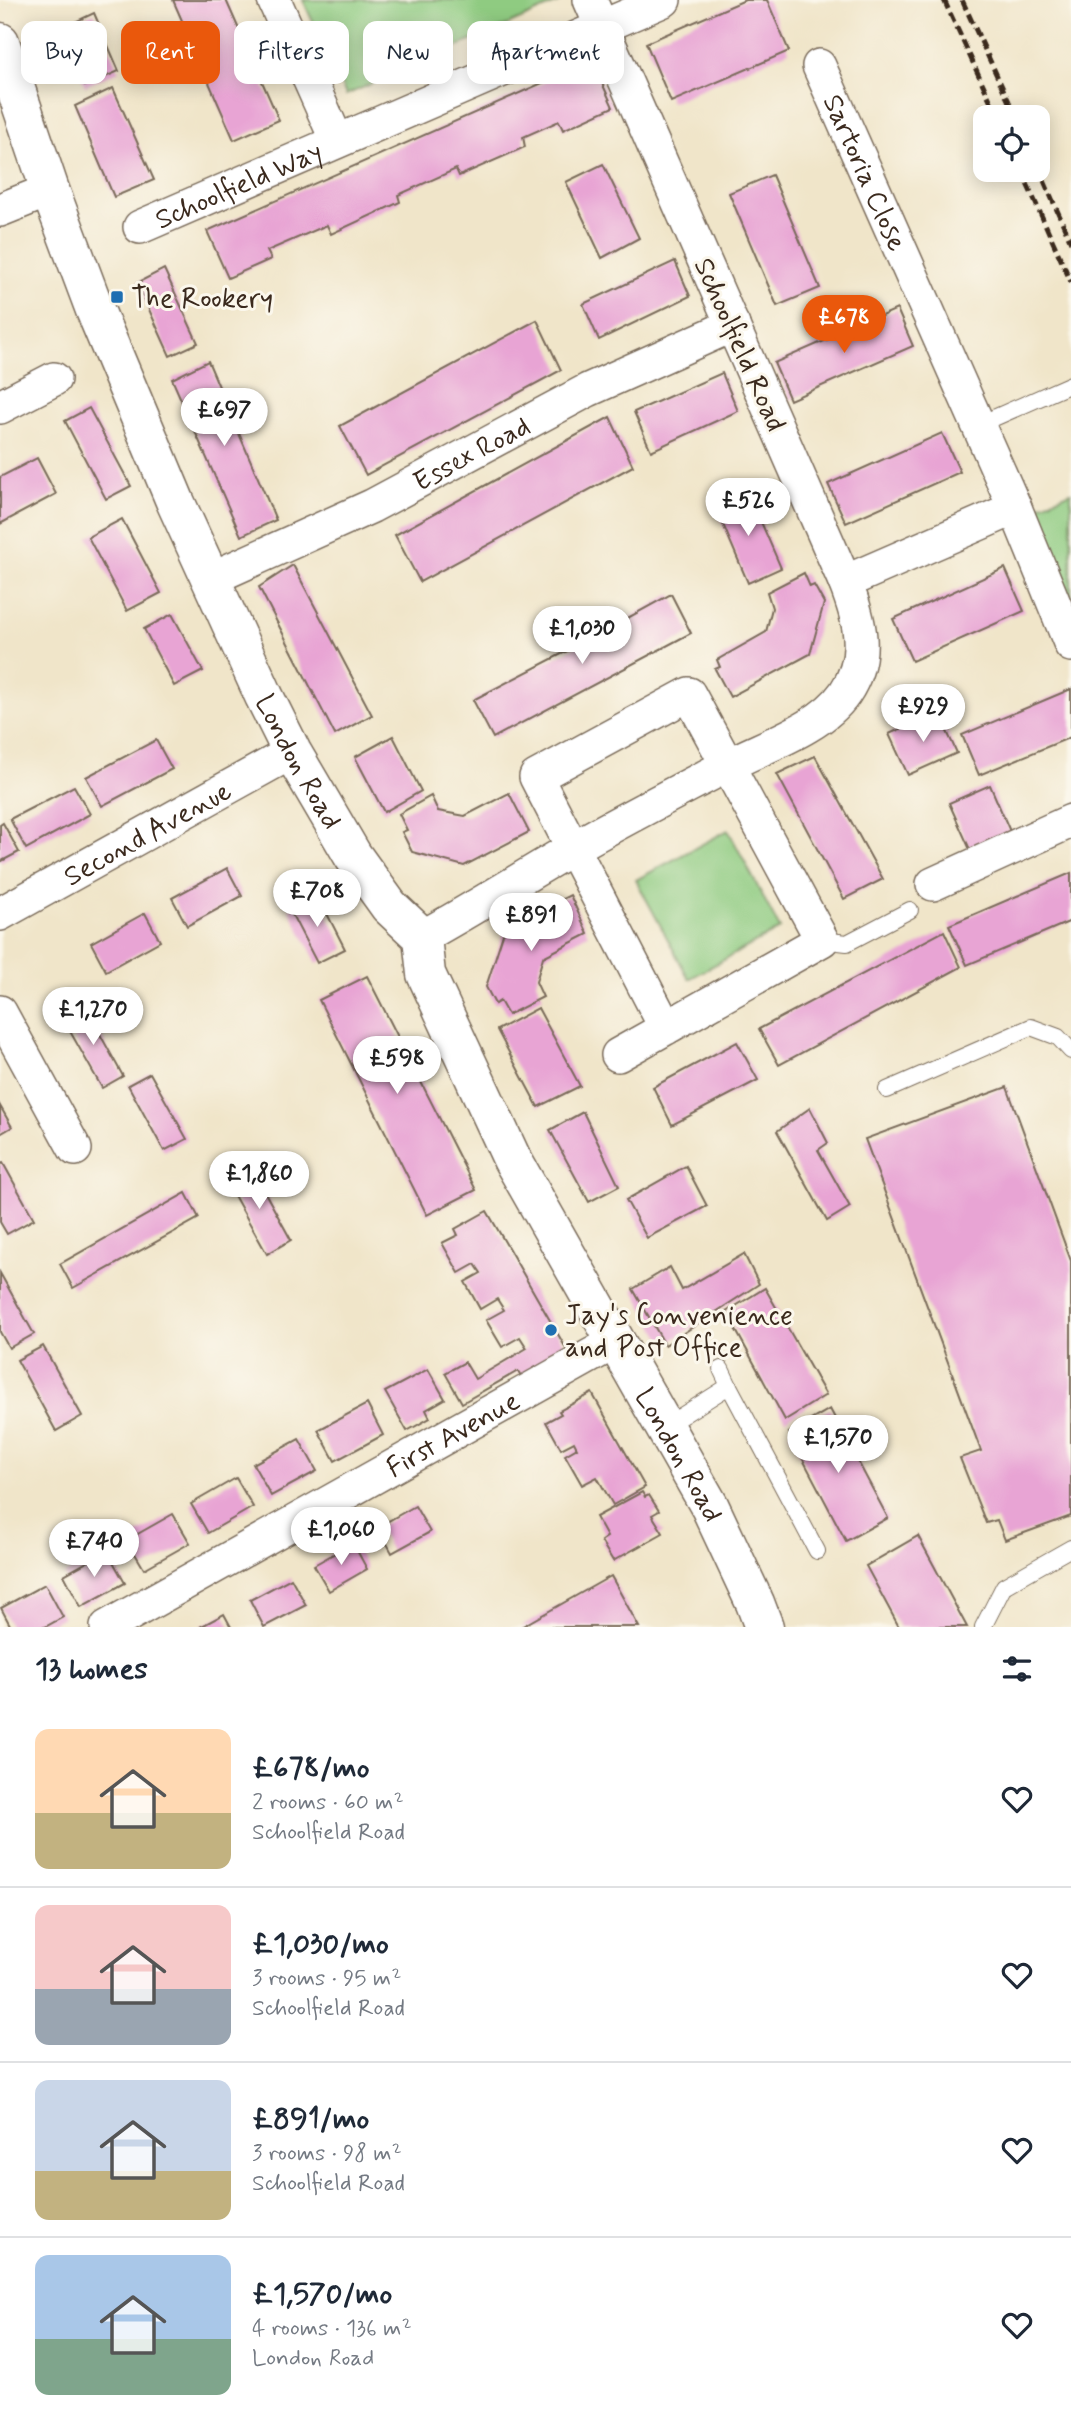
<!DOCTYPE html>
<meta charset="utf-8">
<style>
:root{--surface:#fff;--page:#f2f2f3;--text:#1f2937;--muted:#747a83;--line:#e0e1e3;--accent:#ea580c}
body{margin:0;font-family:Mynerve,sans-serif;background:var(--page);color:var(--text);height:100vh;display:flex;flex-direction:column;font-size:26px;white-space:nowrap}
*{box-sizing:border-box;margin:0}
p{font-size:23px;color:var(--muted)}
.icon{flex:none;width:38px;height:38px;fill:none;stroke:currentColor;stroke-width:2;stroke-linecap:round;stroke-linejoin:round}
.map{position:relative;height:1627px;overflow:hidden}
.side{display:flex;flex-direction:column;background:var(--surface);flex:1}
.side>*{flex:none}
.hud{position:absolute;left:21px;top:21px;width:700px;height:63px;display:flex;gap:14px}
.controls{position:absolute;left:973px;top:105px;display:grid;gap:14px}
.controls a{display:grid;place-items:center;width:77px;height:77px;border-radius:14px;background:var(--surface);box-shadow:0 4px 18px #0003;font-size:35px}
.price{position:absolute;translate:-50% -60px;padding:0 16px;border-radius:24px;background:#fff;color:#222;font-size:23px;line-height:46px;filter:drop-shadow(0 2px 4px #0008)}
.price::after{content:'';position:absolute;left:50%;top:42px;width:21px;height:16px;margin-left:-10px;background:inherit;clip-path:polygon(0 0,100% 0,50% 100%)}
.price.selected{background:var(--accent);color:#fff}
ul{padding:0;list-style:none}
li{display:flex;align-items:center;gap:21px;height:175px;padding:0 35px}
li+li{border-top:2px solid var(--line)}
li span{display:grid;place-items:center;flex:none;width:196px;height:140px;border-radius:14px;color:#555}
li>.icon{margin-inline-start:auto}
span .icon{width:84px;height:84px;fill:#fffc;stroke-width:1}
li b{font-size:30px}
h2{display:flex;justify-content:space-between;align-items:center;height:84px;padding:0 35px;font-size:30px}
.tag{padding:0 24px;border-radius:14px;background:var(--surface);box-shadow:0 4px 18px #0003;font-size:24px;line-height:63px}
.tag.selected{background:var(--accent);color:#fff}
.map>svg:first-child{display:block}
.green{fill:#8fcb81;stroke:#657a50;stroke-width:2}
.building{fill:#e8a4d4}
.lines{fill:none;stroke-linecap:round;stroke-linejoin:round}
.service-casing{stroke:#7a6b5a;stroke-width:18}
.minor-casing{stroke:#7a6b5a;stroke-width:36}
.tertiary-casing{stroke:#7a6b5a;stroke-width:41}
.service{stroke:#fff;stroke-width:16}
.minor{stroke:#fff;stroke-width:33}
.tertiary{stroke:#fff;stroke-width:38}
.rail{stroke:#3b2a1e;stroke-width:5;stroke-dasharray:10 5;stroke-linecap:butt}
.poi-dot{fill:#1f6fb2;stroke:#fbf7ec;stroke-width:2.5}
.labels{text-anchor:middle;stroke-width:6;stroke-linejoin:round;paint-order:stroke}
.street-label{font-size:28px;fill:#3b2a1e;stroke:#fbf7ec}
.poi-label{font-size:28px;fill:#3b2a1e;stroke:#fbf7ec;text-anchor:start}
</style>
<div class="map">
<svg width="1071" height="1627" viewBox="0 0 1071 1627">
<rect width="100%" height="100%" fill="#fbf7ec"/>
<filter id="ink" filterUnits="userSpaceOnUse"><feTurbulence type="fractalNoise" baseFrequency=".0143" numOctaves="2"/><feDisplacementMap in="SourceGraphic" scale="14" xChannelSelector="R" yChannelSelector="G"/><feConvolveMatrix kernelMatrix="1 2 1 2 8 2 1 2 1" color-interpolation-filters="sRGB"/></filter>
<filter id="wash" filterUnits="userSpaceOnUse"><feTurbulence type="fractalNoise" baseFrequency=".00686" numOctaves="4" result="noise"/><feDisplacementMap in="SourceGraphic" scale="28" xChannelSelector="R" yChannelSelector="G"/><feGaussianBlur stdDeviation="1.57" result="paint"/><feColorMatrix in="noise" values="0 0 0 0 0 0 0 0 0 0 0 0 0 0 0 0 0 1.4 0 .05"/><feComposite in="paint" operator="in"/></filter>
<g filter="url(#wash)">
<rect width="100%" height="100%" fill="#f0e5c9"/>
<g class="green">
<path d="M303,0h256l1,2 -214,93z"/>
<path d="M1071,492v108l-21,-29 -17,-49 7,-17z"/>
<path d="M728,830l52,99 -91,50 -53,-99z"/>
</g>
<g id="blocks">
<g class="building">
<path d="M173,0h53l53,120 -45,20z"/>
<path d="M745,0h22l22,51 -118,51 -25,-59z"/>
<path d="M94,13l25,58 -34,15 -25,-57z"/>
<path d="M592,61l21,46 -50,23 -4,-9 -36,16 2,10 -66,29 -3,-7 -58,26 2,7 -69,32 -4,-9 -60,26 4,8 -43,19 -21,-47z"/>
<path d="M113,88l41,92 -40,17 -39,-91z"/>
<path d="M603,164l36,74 -37,20 -36,-76z"/>
<path d="M772,175l48,113 -43,18 -48,-113z"/>
<path d="M675,261l15,35 -91,44 -16,-36z"/>
<path d="M164,269l34,74 -28,13 -33,-73z"/>
<path d="M897,309l16,37 -123,54 -16,-37z"/>
<path d="M537,320l24,50 -195,105 -26,-49z"/>
<path d="M208,361l68,159 -35,16 -69,-157z"/>
<path d="M722,373l16,38 -87,40 -17,-39z"/>
<path d="M89,408l42,78 -25,13 -41,-78z"/>
<path d="M610,417l23,49 -213,116 -25,-47z"/>
<path d="M942,433l18,39 -114,51 -18,-39z"/>
<path d="M37,458l19,36 -56,30v-47z"/>
<path d="M748,492l33,76 -33,15 -32,-75z"/>
<path d="M122,519l39,74 -34,18 -39,-74z"/>
<path d="M293,565l79,150 -37,20 -76,-148z"/>
<path d="M1005,568l19,43 -112,50 -19,-42z"/>
<path d="M804,573l6,14 4,-2 10,18 -14,51 -80,43 -15,-28 5,-2 -3,-7 49,-28 6,-24 -5,-16z"/>
<path d="M671,594l20,39 -198,105 -20,-38 102,-53z"/>
<path d="M172,614l31,57 -29,15 -30,-57z"/>
<path d="M1071,689v48l-92,38 -17,-40z"/>
<path d="M938,712l19,41 -49,22 -19,-41z"/>
<path d="M393,736l28,55 -37,21 -29,-55z"/>
<path d="M156,740l16,29 -70,37 -16,-29z"/>
<path d="M815,756l68,123 -39,20 -67,-125z"/>
<path d="M990,785l22,51 -40,18 -23,-51z"/>
<path d="M74,786l16,28 -64,35 -16,-30z"/>
<path d="M509,793l20,39 -65,34 -52,-14 -10,-20 5,-2 -8,-16 32,-18 7,15 27,5z"/>
<path d="M3,823l16,29 -19,10v-37z"/>
<path d="M227,868l15,28 -55,30 -15,-28z"/>
<path d="M1071,873v48l-104,44 -18,-40z"/>
<path d="M317,894l28,55 -28,14 -28,-54z"/>
<path d="M570,895l18,39 -45,23 -7,25 7,15 -35,18 -8,-14 -5,3 -9,-17 19,-59z"/>
<path d="M145,913l15,28 -54,30 -15,-28z"/>
<path d="M944,931l17,36 -182,98 -20,-36z"/>
<path d="M367,976l109,214 -49,25 -108,-215z"/>
<path d="M85,1007l38,69 -21,12 -39,-69z"/>
<path d="M538,1008l42,78 -42,21 -41,-77z"/>
<path d="M737,1042l21,38 -86,45 -19,-38z"/>
<path d="M150,1073l37,66 -23,12 -36,-66z"/>
<path d="M1007,1087l64,174v255l-66,24 -8,-20 -11,3 -26,-65 21,-7 -116,-312z"/>
<path d="M0,1106l12,21 -12,7z"/>
<path d="M810,1108l18,35 -10,7 32,57 -23,14 -50,-90z"/>
<path d="M583,1112l36,74 -30,16 -39,-72z"/>
<path d="M3,1163l31,56 -27,15 -7,-12v-57z"/>
<path d="M686,1166l21,40 -60,32 -21,-38z"/>
<path d="M252,1169l39,71 -24,14 -40,-71z"/>
<path d="M186,1193l13,25 -126,70 -13,-24z"/>
<path d="M487,1211l80,139 -46,26 -3,-5 -56,32 -17,-30 20,-11 10,17 52,-31 -7,-11 -18,10 -16,-27 18,-10 -7,-11 -17,10 -15,-27 16,-9 -6,-9 -16,9 -17,-30 16,-8 -3,-6z"/>
<path d="M744,1254l15,30 -94,61 -32,-56 37,-22 12,23z"/>
<path d="M0,1273l34,61 -25,14 -9,-16z"/>
<path d="M765,1288l61,107 -41,25 -59,-108z"/>
<path d="M43,1346l39,70 -26,15 -39,-71z"/>
<path d="M428,1369l17,30 -19,11 4,8 -23,13 -22,-39z"/>
<path d="M592,1393l53,94 -32,18 -16,-28 -15,8 -17,-30 12,-7 -3,-6 -13,7 -15,-27 15,-8 -2,-3z"/>
<path d="M367,1404l16,31 -48,26 -17,-31z"/>
<path d="M830,1409l58,109 -42,23 -57,-108z"/>
<path d="M299,1439l18,32 -46,25 -18,-32z"/>
<path d="M236,1478l17,29 -45,26 -17,-29z"/>
<path d="M642,1492l3,5 4,-2 10,16 -7,4 11,18 -50,28 -12,-20 6,-4 -11,-20z"/>
<path d="M415,1506l15,26 -38,21 -14,-26z"/>
<path d="M173,1514l17,29 -46,26 -17,-29z"/>
<path d="M918,1536l49,91h-68l-33,-61z"/>
<path d="M353,1543l14,26 -38,22 -15,-26z"/>
<path d="M107,1551l18,32 -44,24 -17,-32z"/>
<path d="M611,1576l28,51h-118z"/>
<path d="M291,1578l15,27 -42,22 -14,-27z"/>
<path d="M45,1584l18,33 -18,10h-34l-10,-19z"/>
<path d="M224,1614l7,13h-31z"/>
</g>
</g>
</g>
<g filter="url(#ink)">
<use href="#blocks" fill-opacity="0" stroke="#7a6b5a" stroke-width="2"/>
<g class="lines">
<defs>
<g id="service">
<path d="M978,425l93,-41"/>
<path d="M822,940l25,3 63,-33"/>
<path d="M887,1090l144,-63 27,10 13,14"/>
<path d="M721,1369l8,17"/>
<path d="M664,1427l65,-41 88,165"/>
<path d="M983,1627l21,-41 67,-38"/>
</g>
<g id="minor">
<path d="M274,0l63,141"/>
<path id="s1" d="M819,66l196,442 56,137"/>
<path d="M0,210l50,-20"/>
<path id="s2" d="M140,227l524,-227"/>
<path d="M0,407l54,-28"/>
<path id="s3" d="M210,579l162,-73 216,-116 145,-65"/>
<path d="M845,582l170,-74"/>
<path d="M933,884l138,-63"/>
<path id="s4" d="M0,914l292,-162"/>
<path d="M422,937c51,-28 101,-60 151,-89 51,-29 103,-56 155,-83 38,-20 92,-36 117,-72 25,-37 15,-73 0,-111l-255,-582"/>
<path d="M0,1012l75,137"/>
<path d="M618,1055l204,-115 -133,-246 -153,83 130,251"/>
<path id="s5" d="M107,1627l508,-285"/>
</g>
<g id="tertiary">
<path id="s6" d="M0,42l50,148 45,120 80,191 89,195 28,56 61,104 36,50 33,31 4,37 86,185 198,348 45,96 9,24"/>
</g>
</defs>
<use href="#service" class="service-casing"/>
<use href="#minor" class="minor-casing"/>
<use href="#tertiary" class="tertiary-casing"/>
<use href="#service" class="service"/>
<use href="#minor" class="minor"/>
<use href="#tertiary" class="tertiary"/>
<g class="rail">
<path d="M944,0l54,117"/>
<path d="M962,0l54,117"/>
<path d="M1038,167l33,75"/>
<path d="M1021,170l50,112"/>
</g>
</g>
</g>
<g class="poi-dot">
<rect x="110" y="290" width="14" height="14" rx="3.5"/>
<circle cx="551" cy="1330" r="7"/>
</g>
<g class="labels">
<g class="street-label">
<text dy="10" stroke="none"><textPath href="#s1" startOffset="116">Sartoria Close</textPath></text>
<text dy="10" stroke="none"><textPath href="#s2" startOffset="107">Schoolfield Way</textPath></text>
<text transform="translate(741 344) rotate(66)" y="10">Schoolfield Road</text>
<text dy="10" stroke="none"><textPath href="#s3" startOffset="290">Essex Road</textPath></text>
<text dy="10" stroke="none"><textPath href="#s6" startOffset="780">London Road</textPath></text>
<text dy="10" stroke="none"><textPath href="#s4" startOffset="168">Second Avenue</textPath></text>
<text dy="10" stroke="none"><textPath href="#s5" startOffset="396">First Avenue</textPath></text>
<text dy="10" stroke="none"><textPath href="#s6" startOffset="1577">London Road</textPath></text>
</g>
<g class="poi-label">
<text x="131" y="307">The Rookery</text>
<text x="565" y="1324">Jay's Convenience<tspan x="565" dy="32">and Post Office</tspan></text>
</g>
</g>
</svg>
<div class="controls">
<a><svg class="icon" aria-label="locate" viewBox="0 0 24 24"><circle cx="12" cy="12" r="6"/><path d="M12 2v4M12 18v4M2 12h4M18 12h4"/></svg></a>
</div>
<b class="price selected" style="left:844px;top:355px">£678</b>
<b class="price" style="left:224px;top:448px">£697</b>
<b class="price" style="left:748px;top:538px">£526</b>
<b class="price" style="left:582px;top:666px">£1,030</b>
<b class="price" style="left:923px;top:744px">£929</b>
<b class="price" style="left:317px;top:929px">£708</b>
<b class="price" style="left:531px;top:953px">£891</b>
<b class="price" style="left:93px;top:1047px">£1,270</b>
<b class="price" style="left:397px;top:1096px">£598</b>
<b class="price" style="left:259px;top:1211px">£1,860</b>
<b class="price" style="left:838px;top:1475px">£1,570</b>
<b class="price" style="left:341px;top:1567px">£1,060</b>
<b class="price" style="left:94px;top:1579px">£740</b>
<div class="hud">
<a class="tag">Buy</a>
<a class="tag selected">Rent</a>
<a class="tag">Filters</a>
<a class="tag">New</a>
<a class="tag">Apartment</a>
</div>
</div>
<section class="side">
<h2>13 homes<svg class="icon" aria-label="filters" viewBox="0 0 24 24"><path d="M4 7h16M4 17h16"/><circle cx="9" cy="7" r="2"/><circle cx="15" cy="17" r="2"/></svg></h2>
<ul>
<li><span style="background:linear-gradient(#ffd9b3 60%,#c2b280 0)"><svg class="icon" aria-label="home" viewBox="0 0 24 24"><path d="M3 11l9-7 9 7M6 9v11h12V9"/></svg></span><div><b>£678/mo</b><p>2 rooms · 60 m²</p><p>Schoolfield Road</p></div><svg class="icon" aria-label="heart" viewBox="0 0 24 24"><path d="M12 20l-8-8c-3-5 5-10 8-4 3-6 11-1 8 4z"/></svg></li>
<li><span style="background:linear-gradient(#f6c9c9 60%,#9aa5b1 0)"><svg class="icon" aria-label="home" viewBox="0 0 24 24"><path d="M3 11l9-7 9 7M6 9v11h12V9"/></svg></span><div><b>£1,030/mo</b><p>3 rooms · 95 m²</p><p>Schoolfield Road</p></div><svg class="icon" aria-label="heart" viewBox="0 0 24 24"><path d="M12 20l-8-8c-3-5 5-10 8-4 3-6 11-1 8 4z"/></svg></li>
<li><span style="background:linear-gradient(#c9d6e8 65%,#c2b280 0)"><svg class="icon" aria-label="home" viewBox="0 0 24 24"><path d="M3 11l9-7 9 7M6 9v11h12V9"/></svg></span><div><b>£891/mo</b><p>3 rooms · 98 m²</p><p>Schoolfield Road</p></div><svg class="icon" aria-label="heart" viewBox="0 0 24 24"><path d="M12 20l-8-8c-3-5 5-10 8-4 3-6 11-1 8 4z"/></svg></li>
<li><span style="background:linear-gradient(#a9c7e8 60%,#7fa58c 0)"><svg class="icon" aria-label="home" viewBox="0 0 24 24"><path d="M3 11l9-7 9 7M6 9v11h12V9"/></svg></span><div><b>£1,570/mo</b><p>4 rooms · 136 m²</p><p>London Road</p></div><svg class="icon" aria-label="heart" viewBox="0 0 24 24"><path d="M12 20l-8-8c-3-5 5-10 8-4 3-6 11-1 8 4z"/></svg></li>
</ul>
</section>
